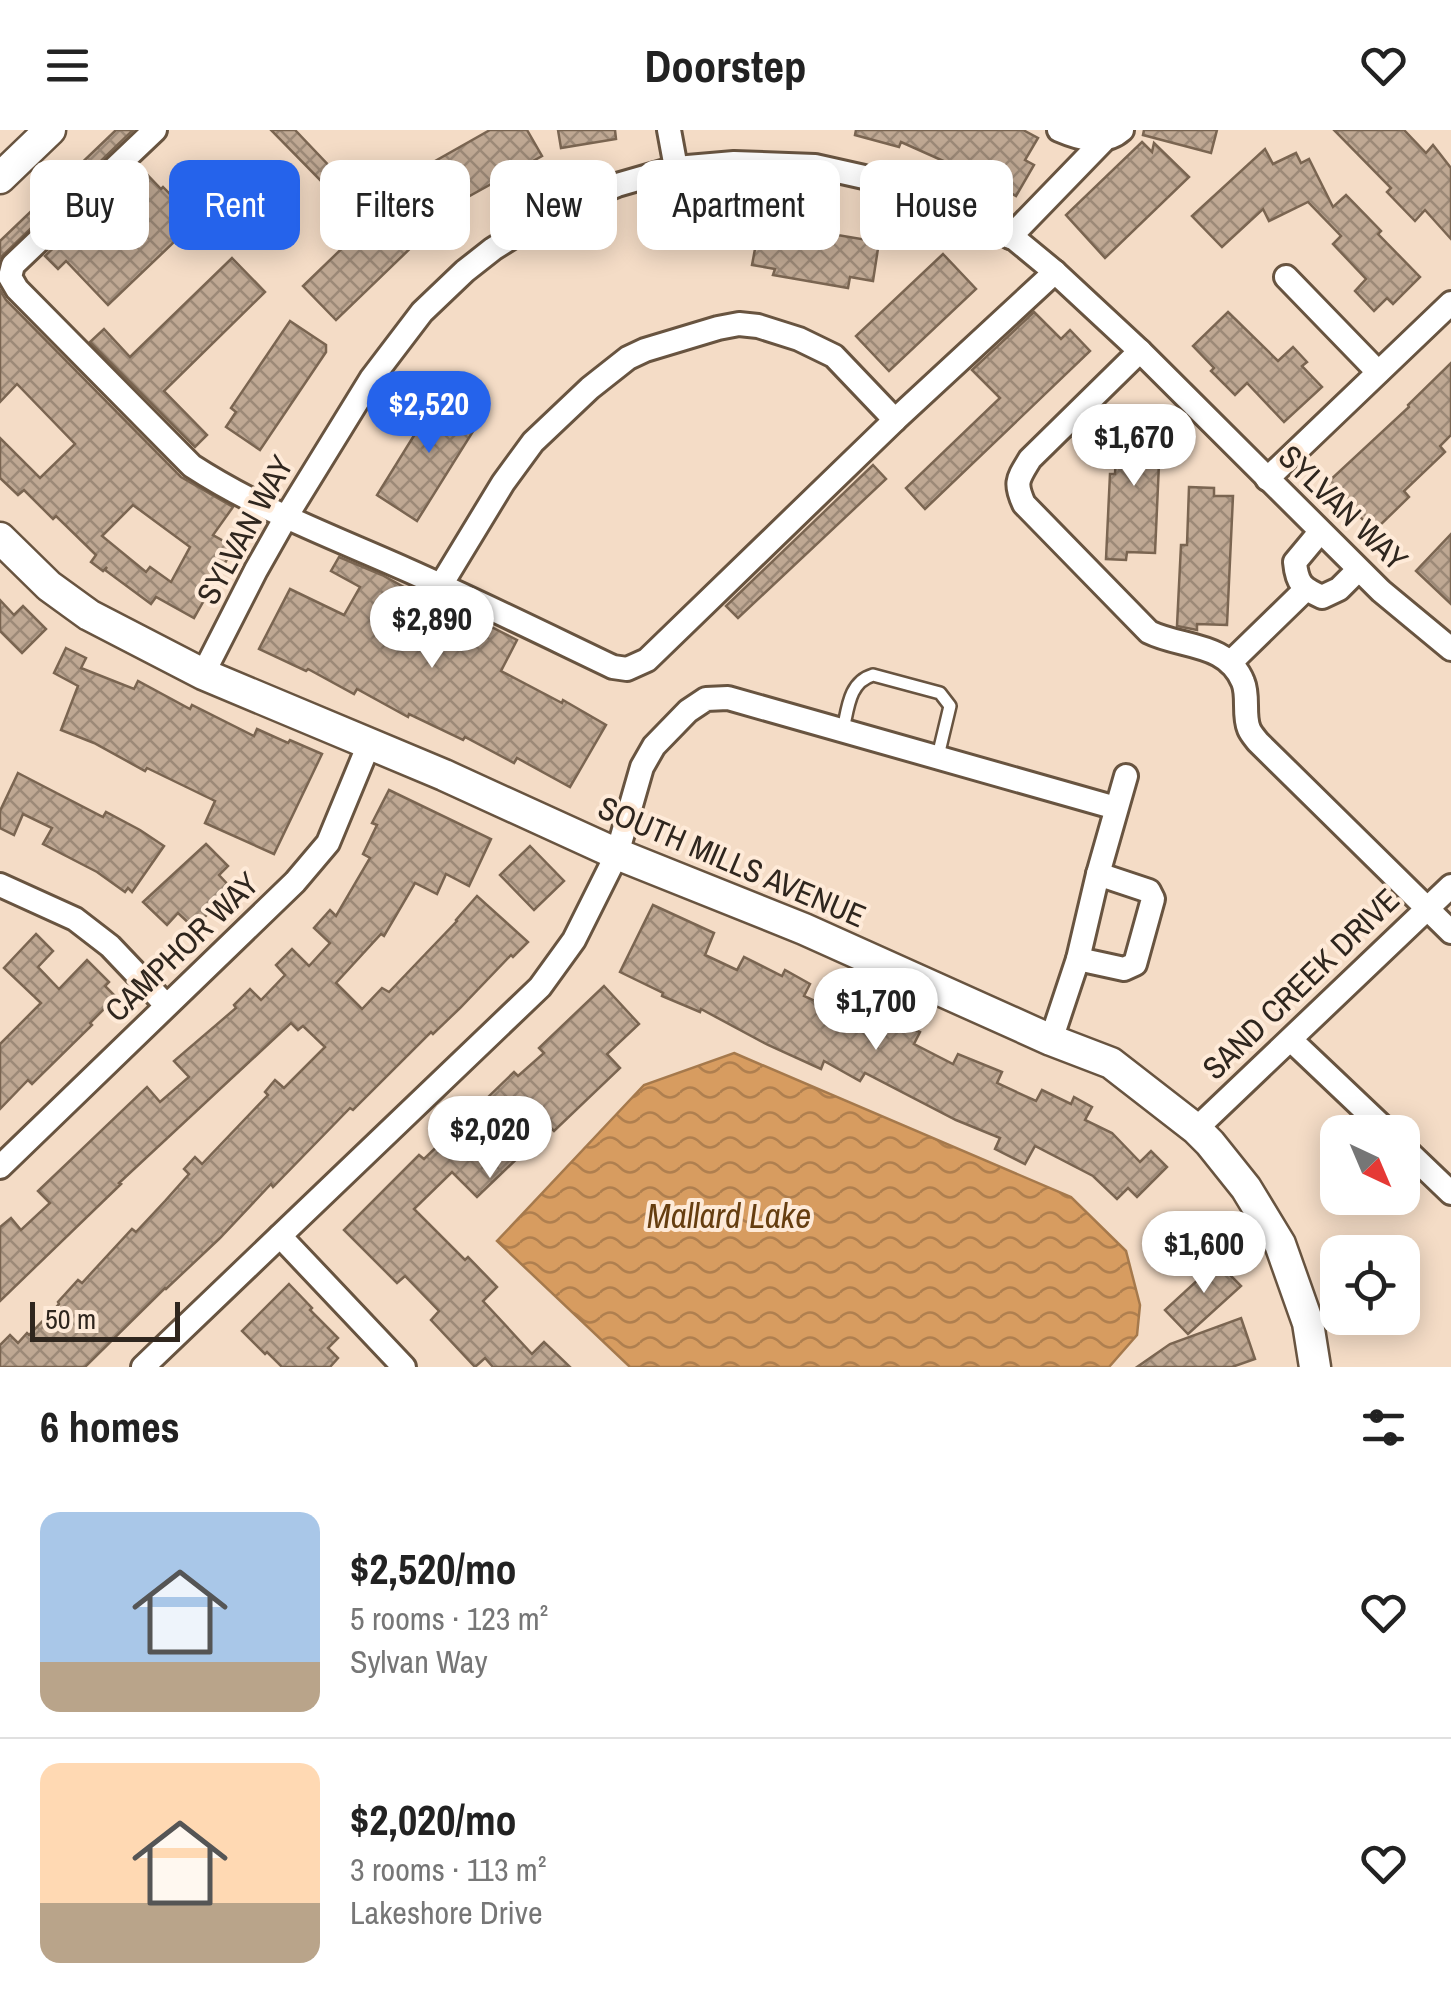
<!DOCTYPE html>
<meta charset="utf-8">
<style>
:root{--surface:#fff;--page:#f2f2f2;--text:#222;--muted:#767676;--line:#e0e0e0;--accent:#2563eb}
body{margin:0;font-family:"Archivo Narrow",sans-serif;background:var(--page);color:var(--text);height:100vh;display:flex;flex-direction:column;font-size:38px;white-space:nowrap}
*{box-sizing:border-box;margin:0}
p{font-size:32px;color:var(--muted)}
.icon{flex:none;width:55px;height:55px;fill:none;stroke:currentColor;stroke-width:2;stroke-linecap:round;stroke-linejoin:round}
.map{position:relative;height:1237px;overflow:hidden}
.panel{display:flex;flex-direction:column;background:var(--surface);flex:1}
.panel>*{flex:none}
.banner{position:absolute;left:30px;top:30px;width:1392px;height:90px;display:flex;gap:20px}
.needle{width:65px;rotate:136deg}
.tools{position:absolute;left:1320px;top:985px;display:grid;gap:20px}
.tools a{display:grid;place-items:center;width:100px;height:100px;border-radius:20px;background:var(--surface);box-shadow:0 5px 25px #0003;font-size:50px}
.scale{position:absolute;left:30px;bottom:25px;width:150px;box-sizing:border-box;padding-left:10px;border:5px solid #2f261e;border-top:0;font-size:28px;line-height:35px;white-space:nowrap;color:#2f261e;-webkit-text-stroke:8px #feead8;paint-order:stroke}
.price{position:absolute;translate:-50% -85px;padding:0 22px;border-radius:35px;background:#fff;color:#222;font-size:32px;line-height:65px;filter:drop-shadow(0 2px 5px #0008)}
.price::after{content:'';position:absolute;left:50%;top:60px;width:30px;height:22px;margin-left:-15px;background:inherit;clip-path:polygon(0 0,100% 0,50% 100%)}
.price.on{background:var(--accent);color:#fff}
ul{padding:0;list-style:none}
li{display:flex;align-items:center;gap:30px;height:250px;padding:0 40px}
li+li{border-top:2px solid var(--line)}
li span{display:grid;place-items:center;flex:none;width:280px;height:200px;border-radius:20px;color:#555}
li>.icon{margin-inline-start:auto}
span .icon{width:120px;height:120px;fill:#fffc;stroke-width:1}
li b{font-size:42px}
h2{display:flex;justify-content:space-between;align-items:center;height:120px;padding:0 40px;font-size:42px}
.chip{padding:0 35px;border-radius:20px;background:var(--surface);box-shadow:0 5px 25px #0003;font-size:35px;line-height:90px}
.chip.on{background:var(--accent);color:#fff}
header{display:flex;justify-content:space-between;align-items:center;height:130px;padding:0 40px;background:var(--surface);font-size:45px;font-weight:800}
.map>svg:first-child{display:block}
.water{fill:url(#water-waves);stroke:#a5794c;stroke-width:2.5}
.building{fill:url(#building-cross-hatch);stroke:#7a6551;stroke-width:2.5;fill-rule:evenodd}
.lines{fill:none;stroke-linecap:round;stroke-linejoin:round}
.lane-casing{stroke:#685440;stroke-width:16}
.street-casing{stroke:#685440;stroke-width:28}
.secondary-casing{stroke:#685440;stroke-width:35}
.lane{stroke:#fff;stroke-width:11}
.street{stroke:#fff;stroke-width:22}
.secondary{stroke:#fff;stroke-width:30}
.labels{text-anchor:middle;stroke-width:8;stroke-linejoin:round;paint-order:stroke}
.street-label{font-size:32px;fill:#2f261e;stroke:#feead8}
.water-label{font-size:35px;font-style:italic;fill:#663e10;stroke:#feead8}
</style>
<header><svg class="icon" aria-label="menu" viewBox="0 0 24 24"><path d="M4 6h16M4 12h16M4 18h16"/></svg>Doorstep<svg class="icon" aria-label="heart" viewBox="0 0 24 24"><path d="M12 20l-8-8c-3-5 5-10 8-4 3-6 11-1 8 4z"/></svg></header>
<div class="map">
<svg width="1451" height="1237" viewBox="0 0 1451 1237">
<defs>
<pattern id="water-waves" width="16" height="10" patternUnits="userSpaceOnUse" patternTransform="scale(2.5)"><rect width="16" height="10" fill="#d79c60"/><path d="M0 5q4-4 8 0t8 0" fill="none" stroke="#af7f4f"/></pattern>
<pattern id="building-cross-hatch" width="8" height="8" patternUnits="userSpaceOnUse" patternTransform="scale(2.5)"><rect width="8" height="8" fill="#bfa893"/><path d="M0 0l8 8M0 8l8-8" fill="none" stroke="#9c8977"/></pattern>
</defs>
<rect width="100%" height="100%" fill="#f4dcc6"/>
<path class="water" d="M734,923l337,144 55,54 14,54 -3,30 -28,32h-479l-133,-126 147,-156z"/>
<g class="building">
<path d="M116,0h17l-133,128v-17z"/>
<path d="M271,0h24l39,41 -12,11z"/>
<path d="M490,0h37l15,26 -105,58 -23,-41z"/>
<path d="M558,0h57l1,9 -55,9z"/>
<path d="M856,0h167l15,8 -13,22 9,5 -18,31 -56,-32 -1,4 -58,-26 -2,5 -44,-12z"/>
<path d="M1144,0h73l-6,23 -68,-18z"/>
<path d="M1334,0h70l22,23 7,-8 18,23v71l-26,-29 -10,11 -28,-29 4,-4z"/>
<path d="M1142,12l10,10 2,-9 35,34 -84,81 -39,-43z"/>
<path d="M1265,19l8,15 23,-11 5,10 8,-4 24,48 13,-12 35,36 -3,3 42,43 -27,27 -6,-6 -13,13 -19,-20 11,-12 -33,-35 8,-8 -33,-34 -39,19 -6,-12 -41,38 -30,-31z"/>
<path d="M139,36l22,23 2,-2 33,34 -88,84 -42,-44 -8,8 -13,-13z"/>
<path d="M388,74l33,34 -85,82 -33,-34z"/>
<path d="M760,92l119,20 -6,39 -23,-4 -2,11 -75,-13 2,-6 -23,-4z"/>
<path d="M943,124l33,35 -87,82 -33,-35z"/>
<path d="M232,128l33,34 -101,99 43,44 -12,12 -105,-105 14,-13 26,28z"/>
<path d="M0,160l6,10 175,177 52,30 -20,28 21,12 -40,71 -38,-21 -5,7 -46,-34 2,-3 -4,4 -12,-9 5,-7 -40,-39 -3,3 -29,-29 -6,5 -18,-17v-40l40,40 35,-34 -58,-60 -17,18zM133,375l57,42 -19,35 -21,-15 -4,5 -44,-36z"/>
<path d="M1034,182l27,27 9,-9 20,21 -165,158 -19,-21 94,-90 -28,-28z"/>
<path d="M1228,182l50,49 15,-14 14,15 -5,4 20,21 -38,35 -37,-39 -12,12 -24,-24 3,-3 -21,-22z"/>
<path d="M290,191l36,24v7l-66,98 -34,-23 10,-15 -5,-4z"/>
<path d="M1451,233v72l-11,11 5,6 -41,39 5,6 -35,34 -47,-48 82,-76 -1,-2z"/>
<path d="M441,262l41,25 -65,104 -40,-26z"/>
<path d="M1118,288l43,1 -6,134 -28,-1 -1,8 -20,-1 4,-85h5z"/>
<path d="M873,335l13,14 -148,139 -12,-12z"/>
<path d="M1189,357l25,1v8h19l-6,129 -30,-1v6l-20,-4 4,-81h6z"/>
<path d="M1451,404v70l-35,-33z"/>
<path d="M339,427l43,18 56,31 2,-5 77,39 -16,31 61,32 1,-3 43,25 -36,62 -53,-29 -3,5 -49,-26 -2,3 -54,-26 -1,3 -51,-28 -3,5 -46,-25 -2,2 -47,-22 31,-60 54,26 16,-28 -29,-16z"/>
<path d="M0,470l14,15 9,-9 23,23 -24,24 -22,-22z"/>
<path d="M66,518l20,10 -5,10 53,21 4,-8 52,28 2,-4 62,31 3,-7 31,14 2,-3 32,14 -48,100 -69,-31 10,-22 -68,-33 -2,3 -51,-28 -33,-13 17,-44 -24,-13z"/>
<path d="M18,643l85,44 3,-5 34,18 24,16 -32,46 -4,-4 -3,4 -28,-20 -54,-28 9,-16 -29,-14 -9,21 -14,-7v-17z"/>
<path d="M389,660l102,49 -22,47 -23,-12 -9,20 -22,-11 -31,53 -3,-2 -45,49 26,26 20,-21 7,4 68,-71 -1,-1 21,-24 51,46 -15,15 -2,-2 -51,53 -27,26 -2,-2 -78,78 -3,-2 -77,79 -2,-3 -51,54 -54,51 -1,-1 -80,79h-85v-22l10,-10 8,8 9,-10 2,2 30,-31 -1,-2 20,-22 4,3 50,-54 4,3 29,-31 24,-27 -5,-5 11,-12 7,7 66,-69 -3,-3 10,-12 9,8 41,-41 -22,-21 -5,4 -7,-7 -172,160 2,1 -121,117v-74l11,-9 10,12 29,-27 -12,-12 109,-104 13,15 29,-25 -15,-16 62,-53 -2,-3 16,-16 11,11 24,-25 -9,-10 16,-16 17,17 21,-23 -16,-15 16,-18 6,6 34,-58 -7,-4 14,-29 -5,-2z"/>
<path d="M206,714l22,22 -9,9 13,14 -38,39 -16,-15 -11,12 -24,-23z"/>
<path d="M530,716l34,35 -30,29 -34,-35z"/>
<path d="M653,775l61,28 -9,22 15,7 17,8 7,-13 38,19 3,-6 25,14 -6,12 65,30 7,-11 24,14 3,-5 17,8 -6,12 39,20 5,-10 44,18 -5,11 39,18 6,-11 29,14 3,-7 18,10 -7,13 27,13 28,29 11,-11 16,16 -30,30 -9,-9 -11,11 -24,-23 -58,-30 -10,18 -30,-15 5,-11 -44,-18 -91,-47 -5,8 -36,-20 -3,8 -53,-24 -67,-36 -1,3 -38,-16 1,-3 -43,-21z"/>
<path d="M36,804l17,17 -15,16 21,22 28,-29 22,22 -4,4 11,11 -26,26 2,2 -60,59 -4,-4 -28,29v-65l41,-41 -37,-35z"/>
<path d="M604,856l35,38 -32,30 13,14 -66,63 -4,-4 -73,70 -25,-25 -38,37 51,51 3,-3 29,30 -14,14 49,53 12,-12 26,25h-77l-8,-9 -10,9 -44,-47 8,-9 -34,-35 -8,7 -53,-53 75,-75 5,4 90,-87 4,4 26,-23 -5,-5z"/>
<path d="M1225,1125l11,12 -7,7 12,12 -53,48 -23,-24z"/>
<path d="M289,1154l23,24 -2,2 28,28 -10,10 10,10 -8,9h-48l-15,-15 -2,2 -23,-23z"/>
<path d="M1241,1188l14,41 -23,8h-95l33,-23z"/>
</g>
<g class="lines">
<defs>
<path id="lane" d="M843,600c5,-22 6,-48 30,-55l67,18 10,13 -12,50"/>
<g id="street">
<path d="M155,0l-142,135 -3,12 7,12 175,177c66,43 141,71 213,103 70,31 139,65 208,98l14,2 20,-9 248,-240 160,-148"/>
<path d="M669,0l7,38"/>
<path d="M1059,0c21,9 45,16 63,0"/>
<path d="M1010,107l93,-96"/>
<path d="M1286,147l92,95"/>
<path d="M1140,221l-110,108c-12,20 -16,23 -6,45l125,128c32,16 78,10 94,50 6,14 0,33 6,47 2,5 6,9 9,13l193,190"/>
<path d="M1267,349l184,-176"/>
<path d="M1320,402l-25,30c2,22 7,26 27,35l17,-8 19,-19"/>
<path d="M441,455l62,-102 30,-41 57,-54 38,-30 17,-8 73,-22 21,-4 19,2 41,13 35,17 61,64"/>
<path d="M1230,533l75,-73"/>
<path d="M203,544l53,-104 30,-53 85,-138 51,-67 43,-41 28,-22 57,-36 67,-28 59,-17 58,-5 81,3 58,13 79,27 63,33 40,33 85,79 241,240 70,58"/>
<path d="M0,755l75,34 35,27 56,59"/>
<path d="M1078,829l46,10 11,-5 18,-65 -4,-8 -51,-17"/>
<path d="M1051,910l27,-81 20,-85 28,-98"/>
<path d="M1291,910l97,92"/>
<path d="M1196,999l255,-243"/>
<path d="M1402,1016l49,47"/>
<path d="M0,1037l295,-285 33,-39 41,-99"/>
<path d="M280,1106l124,131"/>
<path d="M143,1237l397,-380 34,-47 43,-86 25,-87 12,-21 34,-35 18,-12 22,-1 388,110"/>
</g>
<g id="secondary">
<path d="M0,48l50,-48"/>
<path d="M0,408l49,48 40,29 114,59 241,101 173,79 187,75 247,111 60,23 85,66 14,14 36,45 34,56 28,79 7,44"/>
</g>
</defs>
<use href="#lane" class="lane-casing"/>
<use href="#street" class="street-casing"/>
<use href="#secondary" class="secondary-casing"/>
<use href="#lane" class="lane"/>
<use href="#street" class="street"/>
<use href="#secondary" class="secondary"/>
</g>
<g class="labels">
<g class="street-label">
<text transform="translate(1343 378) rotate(44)" y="11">SYLVAN WAY</text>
<text transform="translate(245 400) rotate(-61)" y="11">SYLVAN WAY</text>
<text transform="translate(732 732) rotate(23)" y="11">SOUTH MILLS AVENUE</text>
<text transform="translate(182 817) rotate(-44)" y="11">CAMPHOR WAY</text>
<text transform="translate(1301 854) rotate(-44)" y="11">SAND CREEK DRIVE</text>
</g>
<g class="water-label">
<text x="729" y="1098">Mallard Lake</text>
</g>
</g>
</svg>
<div class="tools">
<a><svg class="needle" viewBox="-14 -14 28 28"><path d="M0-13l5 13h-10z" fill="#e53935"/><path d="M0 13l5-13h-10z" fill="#767676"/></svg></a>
<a><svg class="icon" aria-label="locate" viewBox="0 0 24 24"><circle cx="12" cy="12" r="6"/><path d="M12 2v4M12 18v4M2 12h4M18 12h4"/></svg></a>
</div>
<div class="scale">50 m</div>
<b class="price on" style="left:429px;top:326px">$2,520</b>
<b class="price" style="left:1134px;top:359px">$1,670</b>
<b class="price" style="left:432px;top:541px">$2,890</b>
<b class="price" style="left:876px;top:923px">$1,700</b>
<b class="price" style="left:490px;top:1051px">$2,020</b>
<b class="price" style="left:1204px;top:1166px">$1,600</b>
<div class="banner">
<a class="chip">Buy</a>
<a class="chip on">Rent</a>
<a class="chip">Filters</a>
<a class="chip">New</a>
<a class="chip">Apartment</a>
<a class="chip">House</a>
</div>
</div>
<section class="panel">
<h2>6 homes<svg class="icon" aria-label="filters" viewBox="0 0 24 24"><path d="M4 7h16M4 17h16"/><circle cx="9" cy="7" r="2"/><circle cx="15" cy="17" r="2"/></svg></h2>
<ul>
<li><span style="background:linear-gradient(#a9c7e8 75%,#b9a48a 0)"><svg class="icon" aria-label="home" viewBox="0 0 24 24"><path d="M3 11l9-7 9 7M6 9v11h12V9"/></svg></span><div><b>$2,520/mo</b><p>5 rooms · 123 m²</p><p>Sylvan Way</p></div><svg class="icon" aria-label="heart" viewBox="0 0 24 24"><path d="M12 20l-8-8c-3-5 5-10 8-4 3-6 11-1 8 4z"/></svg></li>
<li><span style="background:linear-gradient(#ffd9b3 70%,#b9a48a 0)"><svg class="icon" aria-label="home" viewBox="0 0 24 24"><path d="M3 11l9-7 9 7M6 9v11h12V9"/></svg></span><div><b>$2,020/mo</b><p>3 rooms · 113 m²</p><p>Lakeshore Drive</p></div><svg class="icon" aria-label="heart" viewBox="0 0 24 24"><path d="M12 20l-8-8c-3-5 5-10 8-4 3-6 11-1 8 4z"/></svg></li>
</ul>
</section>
